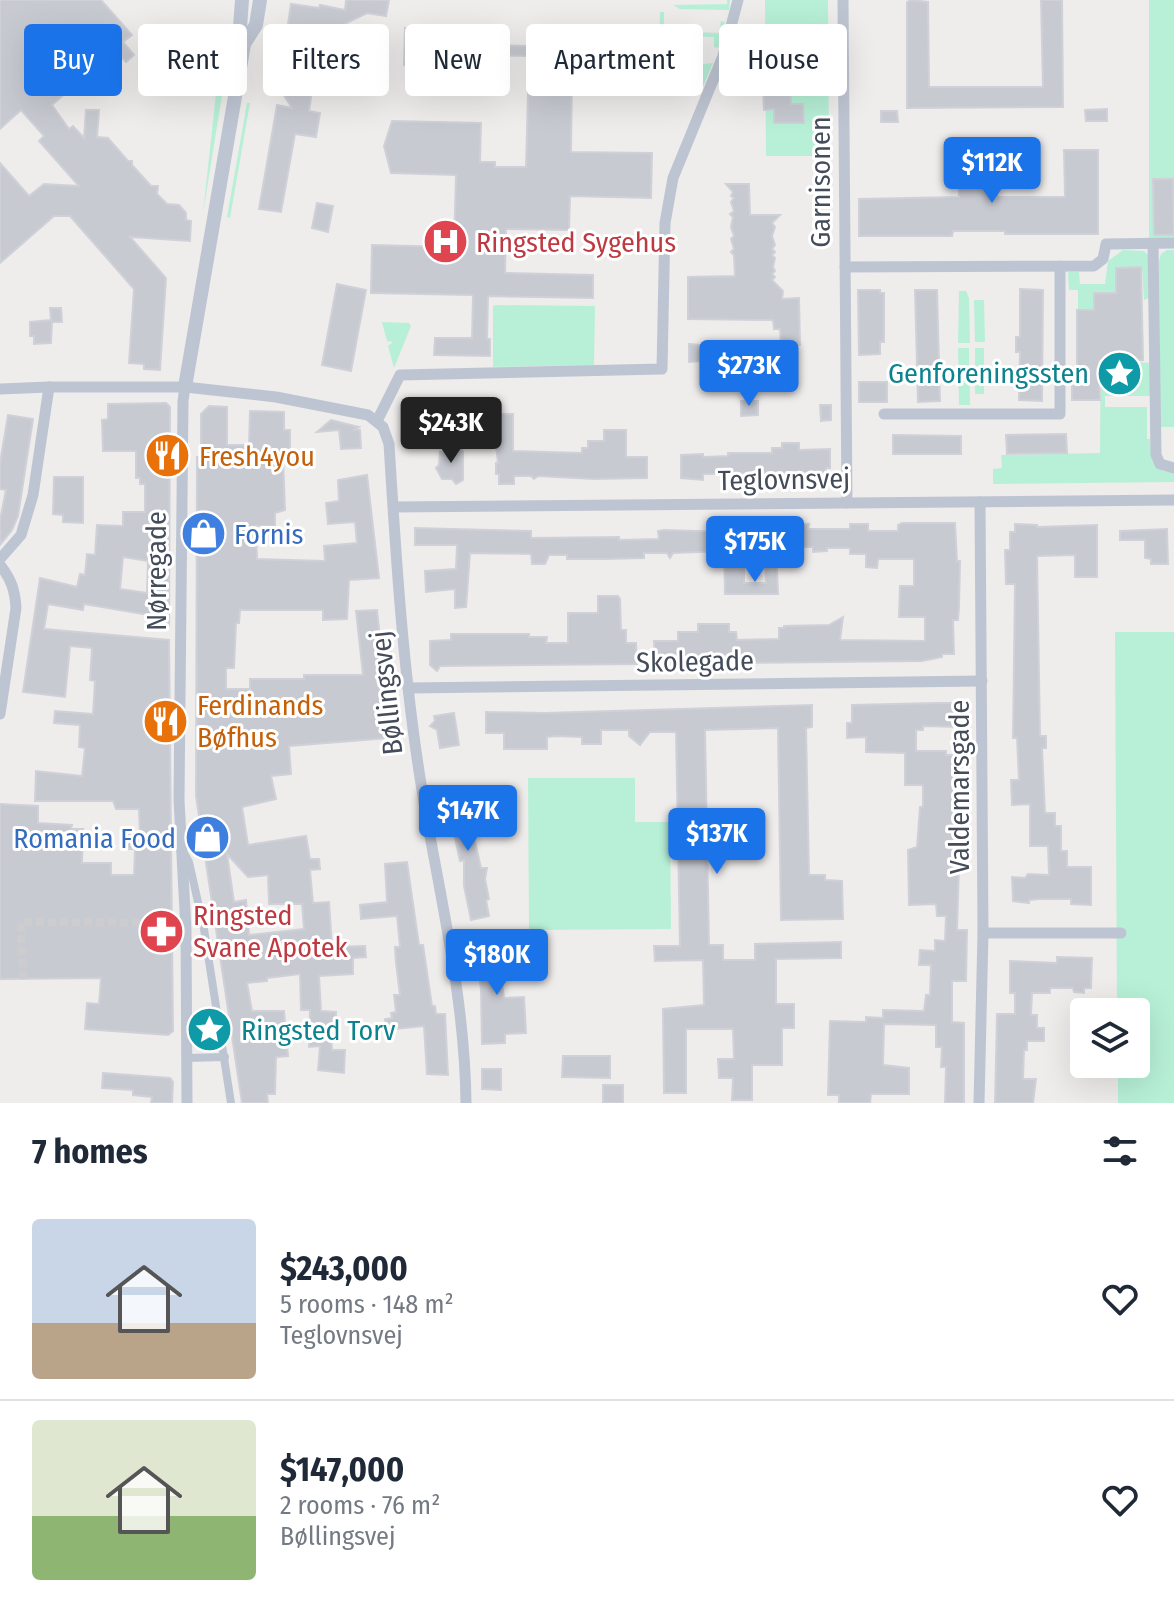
<!DOCTYPE html>
<meta charset="utf-8">
<style>
:root{--surface:#fff;--page:#f2f2f3;--text:#1f2937;--muted:#747a83;--line:#e0e1e3;--accent:#1a73e8}
body{margin:0;font-family:"Fira Sans Condensed",sans-serif;background:var(--page);color:var(--text);height:100vh;display:flex;flex-direction:column;font-size:30px;white-space:nowrap}
*{box-sizing:border-box;margin:0}
p{font-size:26px;color:var(--muted)}
.icon{flex:none;width:44px;height:44px;fill:none;stroke:currentColor;stroke-width:2;stroke-linecap:round;stroke-linejoin:round}
.map{position:relative;height:1103px;overflow:hidden}
.side{display:flex;flex-direction:column;background:var(--surface);flex:1}
.side>*{flex:none}
.guide{position:absolute;left:24px;top:24px;width:1126px;height:72px;display:flex;gap:16px}
.controls{position:absolute;left:1070px;top:998px;display:grid;gap:16px}
.controls a{display:grid;place-items:center;width:80px;height:80px;border-radius:8px;background:var(--surface);box-shadow:0 8px 32px #0002;font-size:40px}
.price{position:absolute;translate:-50% -68px;padding:0 18px;border-radius:8px;background:var(--accent);color:#fff;font-size:26px;line-height:52px;filter:drop-shadow(0 2px 4px #0008)}
.price::after{content:'';position:absolute;left:50%;top:48px;width:24px;height:18px;margin-left:-12px;background:inherit;clip-path:polygon(0 0,100% 0,50% 100%)}
.price.active{background:#222;color:#fff}
ul{padding:0;list-style:none}
li{display:flex;align-items:center;gap:24px;height:200px;padding:0 32px}
li+li{border-top:2px solid var(--line)}
li span{display:grid;place-items:center;flex:none;width:224px;height:160px;border-radius:8px;color:#555}
li>.icon{margin-inline-start:auto}
span .icon{width:96px;height:96px;fill:#fffc;stroke-width:1}
li b{font-size:34px}
h2{display:flex;justify-content:space-between;align-items:center;height:96px;padding:0 32px;font-size:34px}
.chip{padding:0 28px;border-radius:8px;background:var(--surface);box-shadow:0 8px 32px #0002;font-size:28px;line-height:72px}
.chip.active{background:var(--accent);color:#fff}
.map>svg:first-child{display:block}
.green{fill:#b7f0d7}
.building{fill:#c8cad2;stroke:#d0d1d8;stroke-width:2;fill-rule:evenodd}
.lines{fill:none;stroke-linecap:round;stroke-linejoin:round}
.pedestrian-tunnel{stroke:#cdcccf;stroke-width:8;stroke-dasharray:8 4;stroke-linecap:butt}
.pedestrian{stroke:#bec5d2;stroke-width:8}
.minor{stroke:#bec5d2;stroke-width:11}
.tertiary{stroke:#bec5d2;stroke-width:14}
.labels{text-anchor:middle;stroke-width:6;stroke-linejoin:round;paint-order:stroke}
.street-label{font-size:28px;fill:#444c5a;stroke:#fff}
.health-label{font-size:28px;fill:#be3a42;stroke:#fff;text-anchor:start}
.culture-label{font-size:28px;fill:#0d838f;stroke:#fff;text-anchor:end}
.food-label{font-size:28px;fill:#c56008;stroke:#fff;text-anchor:start}
.shop-label{font-size:28px;fill:#366cbe;stroke:#fff;text-anchor:start}
</style>
<div class="map">
<svg width="1174" height="1103" viewBox="0 0 1174 1103">
<rect width="100%" height="100%" fill="#efecec"/>
<g class="green">
<path d="M727,0h3l-1,10 -49,-1 -7,-4 54,-1z"/>
<path d="M765,0h63l1,156h-63z"/>
<rect x="1149" y="0" width="25" height="240"/>
<path d="M660,12h4v19l55,2 2,-12 4,1 -7,26 -4,-1v-10l-50,-1v15l-5,-1z"/>
<path d="M222,56l3,21 -22,136 17,-156z"/>
<path d="M713,63l-11,26 -4,-1 1,-10 -26,-1 -1,-4 31,-1v-8z"/>
<path d="M247,103h3l-20,115 -3,-1z"/>
<path d="M1123,250l21,1 4,4 1,43 -5,2 -2,-32h-26v93l34,2v33h-45v11h42v32h3l2,22 11,10 11,1v10l-181,2v-15l9,-1 -1,-13 99,-2 1,-143 -23,-1v-19h-9l-1,-18h11l1,12h25l3,-23z"/>
<path d="M1167,250h7v177h-14l-1,-166 2,-7z"/>
<path d="M959,291h7l3,7 1,45h-12z"/>
<path d="M974,300h10l1,42h-10z"/>
<path d="M496,305l99,1 -1,59 -101,2v-61z"/>
<path d="M382,322l27,1 2,3 -17,42 -6,-22 5,-4 -6,-1z"/>
<path d="M958,348h11l1,57h-11z"/>
<rect x="975" y="348" width="9" height="46"/>
<path d="M1115,632h59v471h-56v-39h18v-52h-19z"/>
<path d="M635,778v44h35l1,107 -142,1 -1,-152z"/>
</g>
<g class="building">
<path d="M0,0h101l31,35 -9,7 11,13 -8,7 -11,-12 -63,55 17,24 4,-3 11,12 2,-28h13l-2,27 11,1 20,23h4v4l19,21h7l-1,8 10,10 12,1 7,8v7l5,1 -1,20 -60,-4 36,41 -6,92 -16,-1v-5l-15,-1 5,-74 -64,-73h-16l-54,47v-100l29,33 15,-12 35,2 -40,-45 5,-5 -23,-26 -21,19z"/>
<path d="M346,0h43l-3,16 -19,-3 -33,16 -2,10 -12,-2 -11,74 11,2 -4,24 -21,-3 -14,78 -22,-3 18,-104 15,3 -16,-25 9,-28v-10l-4,-3 5,-4 5,-34 28,4 1,-3 25,5z"/>
<path d="M911,0l17,2 1,85h114l-2,-87h21l1,107 -156,1v-106z"/>
<path d="M405,28l72,2 -1,11h7v4l46,1v-16l125,3 -1,46 -81,-2 -1,75 81,1 -1,45 -81,-2 -1,34 -63,-1 -1,44 88,2v23l-105,-2 -1,43h3v17l-56,-1 1,-17h37l1,-43 -102,-2 1,-48 82,2 2,-72 -65,-2 -7,-27 8,-25 89,2 -1,39h15v5h31l3,-111 -46,-1v12l-79,-2z"/>
<path d="M809,51h13v21h-12z"/>
<path d="M790,84l1,20h12l1,19h-30v-14l-10,1 -1,-22 3,-2z"/>
<path d="M1107,109v12h-21l-1,-11z"/>
<path d="M881,111h16l1,11h-17z"/>
<path d="M1064,150h34v84h-93v-3h-52l-1,5h-93v-37l100,-2 -1,-40 39,-1v41h68z"/>
<path d="M1153,179h20l1,56h-20z"/>
<path d="M726,184h23l1,31h30l-8,8 3,4 -3,9 3,9 -3,4 3,3 -3,3 3,3 -2,9 2,4 -3,3 3,3 -3,3 11,11 -1,8 17,-1 1,47h-19l-1,-16h-6l-1,-9 -85,-1v-42l47,-1 -1,-21 -3,-3 3,-3 -3,-10 3,-3 -3,-9 2,-10 -3,-3 4,-3 -3,-9 3,-4 -3,-2 2,-4z"/>
<path d="M317,203l16,3 -5,26 -16,-4z"/>
<path d="M1141,267l2,93 -44,1 1,39h-28v-20h5v-70h17v-17h22v-25z"/>
<path d="M337,284l29,6 -15,81 -29,-6z"/>
<path d="M1020,289l23,1 -1,111 -23,-1 1,-48h-4v-15h4z"/>
<path d="M858,290h22v3h4v49h-4v12l-21,1z"/>
<path d="M915,290h22l3,111 -22,1z"/>
<path d="M50,308h11l1,14h-10l-1,21 -17,1v-8h-4v-14l21,-2z"/>
<path d="M689,344l12,1 1,16 -13,1z"/>
<rect x="859" y="382" width="28" height="20"/>
<path d="M741,401h17v14l-17,1z"/>
<path d="M166,403l4,4 -1,218 -20,-4v-6l-65,-11 -1,6 -35,-6 -4,25 125,11 4,391 -5,4 -83,-6 2,-26 12,1 2,-26 -101,1v-175l38,2v17l34,2 -1,4h12l-1,34h29v12h23l1,-26h-12v-14h17l-1,-26h-23l-3,-8h-78l1,-30 46,5 3,-28 -6,-1 1,-22 -26,-2 1,-12 38,3 2,-33 -5,-1 2,-32 -22,-2 -5,51 -42,-5 17,-114 37,9 3,-13 5,1 2,-21 8,1 2,-30 26,1v-14h22v-28h-5v-6h-4v-27h-33l-1,-31 6,-1v-15zM123,557l25,4 -1,32 -27,-4z"/>
<path d="M820,405h11v15l-10,1z"/>
<path d="M209,406l18,1v38h22l1,-34 34,1v18h6v28h-7l2,52 -10,3v13h-19l1,33 68,2 -1,-15 33,-3 -2,-21 -27,2 -2,-21 13,-2 -1,-21 29,-5 12,103 -30,2 -2,39 -24,1v-10h-83l-1,13h-3l-2,45h-8v21h24v-10h54v-4h59l-7,-64 21,-1 4,37 9,-1 2,27h3l1,40 4,24 -111,9 2,28 -20,2 5,23 -34,8 6,38 58,-9 4,23h9l1,10 -10,1 3,33 16,-1 3,45 33,-1 1,11 -13,1v16l-34,2 2,35 15,1 -1,24h-4l1,14h13l-1,23 -26,-3 2,-24 -11,1 1,-37h-9l-1,-36 -33,4v3l-20,2 5,28h32l4,45 -12,1 -1,37h-8l1,9h-26l-46,-307 1,-339h4v-43zM227,854l21,23 20,-2 1,29h33l2,25 -55,6 -3,-35 -12,2z"/>
<path d="M499,414h14v37l69,2v-5h6v-7h16v-11h22v27h21v21l-53,1 -56,-3 -4,3 -3,-3h-17v8h-15v-10h-3v-11h2l-2,-17 2,-2z"/>
<path d="M8,415l25,4 -15,97 -6,14 -12,15v-25l6,-30 -6,-1v-26z"/>
<path d="M331,420l28,7 -6,3h7l1,18 -20,1 -2,-19 -22,2z"/>
<path d="M1066,434l1,19 -60,1 -1,-19z"/>
<path d="M893,435l68,1v18h-68z"/>
<path d="M782,443h17v7l31,-1v19h-4v5l-123,1v6l-22,-2v-23l22,-1v3l25,-1v-3h44v-5h10z"/>
<path d="M446,448l15,1 2,3v28l-7,4 -4,-5h-10l-6,-11 3,-3 1,-13h6z"/>
<path d="M54,477h29v46l-20,-1v-7l-10,-1z"/>
<path d="M902,523h53l2,38h3l-1,45 -1,14h-5l1,34h-12v3l-20,4 -267,3 -1,-23h24v-9h20v-8h31v8h7l1,8 42,-1v-11h5v-2l45,-1 14,-8 -3,23 85,1v-24h-26l1,-31h14v-27h-36l-1,9 -11,-1v-13h-16v-6h-23v3l-14,1v-5h-37l2,47h-53l-1,-43 -51,2 -3,5 -3,-5h-23v5l-38,1h-39v-4h-18l-4,9h-13l-1,-10 -61,-1 -4,54 -11,1v-19l-29,3 -1,-21 31,-2 1,-24h-42v-17l116,3v7l88,-1v3l40,-1 -1,-8 6,-1 63,2 7,-1v-7h75l-1,5h42v-5h18v7h30v-6zM765,561l1,22h-22v-21z"/>
<path d="M1015,524l22,1v2l60,-2v52h-22v-22l-38,1 3,180h6v12h-4l3,65h10v13h6v25h6v16h24v38l-20,-1v-5h-32l-10,1v3l-16,-2 -1,-24 13,1 3,-4 21,1 -1,-29h-18v-42l-18,1 -1,-25h8l-2,-42h-4l2,-154h-9l-1,-34h5v-18h5z"/>
<path d="M1167,529l1,35h-17v-5l-6,-1v-18h-25v-9z"/>
<path d="M598,596h20l2,3 1,31h5v13h10l1,21 -197,2 -3,5 -7,-6v-24l21,-1v-6h78v3h18l-1,6h22v-30h30z"/>
<path d="M937,703h21l2,24 -37,-1v4h-7v21h30v4h15l-3,39h-4l-1,40h7l-3,96h10l-1,51h-14v41l12,1v80h-19l1,-36h-5l1,-20h-6v-22l-52,-1 -1,41 26,3v26h-38l-1,9h-31v-8h-11l2,-74 36,1v-5l17,1v-8l41,1 2,-16h4l1,-30h-12l1,-15 15,1v-11l10,1 1,-25h-9l-1,-12 -27,1 -1,-55 9,-3 3,-40h3v-22h-18v-32l-39,-1v-15l-19,1v-15h5v-18z"/>
<path d="M812,705v22l-6,1 3,147h16v5l17,1 1,38 -62,1 -3,-192 -73,2 4,215h14v15h32v-16l86,-2v16l-65,1v45h18v24h-12v37h-30v35h-20l1,-22h-14l-1,-19h16l-1,-30h-47v64h-22l-1,-84 41,-4 -1,-45 -48,1 -1,-15h26l-4,-214h-26l-10,13 -11,-9v-6h-28v14h-19v-7l-26,-1 -9,1v12h-43v-16h-18v-21l59,1z"/>
<path d="M454,713l5,32 -19,3 -3,-18 -7,-4 5,-5 -1,-5z"/>
<path d="M466,786l7,47 8,35h6l-2,11 4,20 -3,1 3,16 -18,4 -7,-34v-26l-4,1 -14,-64v-7z"/>
<path d="M407,862l12,83h4l9,61h3l1,8h9l3,61 -21,-1 -3,-48 -38,4 -1,-11 7,-1 -1,-5 5,-1 -2,-17h6l-4,-32 -1,-16h5l-3,-31 -36,3 -1,-14 27,-3 -2,-38z"/>
<path d="M496,936l8,62 20,-1 2,36 -21,1v9l-23,1 -1,-54 -6,-51z"/>
<path d="M1057,957l35,1 -1,30h-7v5l-10,-1 -1,-4h-23v5h-18l-1,22h6v13h7v13h-17v9h-3l-1,29h13l-3,24h-38l2,-89h18v-21h-5v-32l47,2z"/>
<path d="M563,1056h47v22l-48,-1z"/>
<path d="M482,1069h19v21l-19,-1z"/>
<path d="M103,1073l67,5 3,4 -1,21h-21l1,-6 -19,-2v-5l-31,-2z"/>
<rect x="603" y="1085" width="20" height="18"/>
</g>
<g class="lines">
<path class="pedestrian-tunnel" d="M23,979l-2,-57 151,1"/>
<g class="pedestrian">
<path d="M184,853l5,9 15,67 27,174"/>
<path d="M187,1058l38,-1"/>
</g>
<g class="minor">
<path d="M843,0l4,503"/>
<path d="M1153,244l3,211 4,9 14,4"/>
<path d="M845,267l249,-1 9,-7 3,-15 68,-1"/>
<path d="M185,387l-2,14 -4,399 7,130 1,173"/>
<path d="M0,389l49,-2h136l91,10 92,18 15,12 6,17c7,114 14,228 32,340 17,106 44,211 45,319"/>
<path d="M884,414h176v-148"/>
<path d="M377,421l23,-46 262,-6 3,-146 8,-45 50,-122 15,-56"/>
<path d="M980,502l3,431h138"/>
<path d="M394,507l780,-7"/>
<path d="M0,559l21,-24 12,-40 16,-108"/>
<path d="M0,565c11,14 15,25 16,43l-16,106"/>
<path d="M408,688l574,-7"/>
<path d="M979,1103l4,-170"/>
</g>
<g class="tertiary">
<path d="M242,0l-2,27 4,17"/>
<path d="M185,387l57,-331 2,-12 12,-19 4,-25"/>
</g>
</g>
<defs>
<symbol id="hospital-disc" viewBox="-11 -11 22 22"><circle r="9.5" fill="#e0444e" stroke="#fff"/><path d="M-5-5h3v3.5h4V-5h3V5h-3V1.5h-4V5h-3Z" fill="#fff"/></symbol>
<symbol id="sight-disc" viewBox="-11 -11 22 22"><circle r="9.5" fill="#0f9aa8" stroke="#fff"/><path d="M0-6L1.8-2.2L6-1.7L2.9 1.2L3.7 5.4L0 3.3L-3.7 5.4L-2.9 1.2L-6-1.7L-1.8-2.2Z" fill="#fff"/></symbol>
<symbol id="restaurant-disc" viewBox="-11 -11 22 22"><circle r="9.5" fill="#e8710a" stroke="#fff"/><path d="M-5-6h1v4h1v-4h1v4h1v-4h1v5L-1.5 .5V6h-2V.5L-5-1ZM5-6V6H3V1.5H1.5Q1.5-4 5-6Z" fill="#fff"/></symbol>
<symbol id="shop-disc" viewBox="-11 -11 22 22"><circle r="9.5" fill="#3f7fe0" stroke="#fff"/><path d="M-5-2.5h2.3a2.7 3.5 0 0 1 5.4 0H5L5.5 6h-11ZM-1.5-2.5h3a1.5 2.3 0 0 0-3 0Z" fill="#fff"/></symbol>
<symbol id="pharmacy-disc" viewBox="-11 -11 22 22"><circle r="9.5" fill="#e0444e" stroke="#fff"/><path d="M-2-6h4v4h4v4h-4v4h-4v-4h-4v-4h4Z" fill="#fff"/></symbol>
</defs>
<g fill-rule="evenodd">
<use href="#hospital-disc" x="420" y="216" width="51" height="51"/>
<use href="#sight-disc" x="1094" y="348" width="51" height="51"/>
<use href="#restaurant-disc" x="142" y="430" width="51" height="51"/>
<use href="#shop-disc" x="178" y="508" width="51" height="51"/>
<use href="#restaurant-disc" x="140" y="696" width="51" height="51"/>
<use href="#shop-disc" x="182" y="812" width="51" height="51"/>
<use href="#pharmacy-disc" x="136" y="906" width="51" height="51"/>
<use href="#sight-disc" x="184" y="1004" width="51" height="51"/>
</g>
<g class="labels">
<g class="street-label">
<text transform="translate(820 182) rotate(-90)" y="10">Garnisonen</text>
<text transform="translate(784 479) rotate(-1)" y="10">Teglovnsvej</text>
<text transform="translate(156 571) rotate(-90)" y="10">Nørregade</text>
<text transform="translate(695 661) rotate(-1)" y="10">Skolegade</text>
<text transform="translate(386 693) rotate(-96)" y="10">Bøllingsvej</text>
<text transform="translate(959 787) rotate(-90)" y="10">Valdemarsgade</text>
</g>
<g class="health-label">
<text x="476" y="252">Ringsted Sygehus</text>
<text x="193" y="925">Ringsted<tspan x="193" dy="32">Svane Apotek</tspan></text>
</g>
<g class="culture-label">
<text x="1089" y="383">Genforeningssten</text>
<text x="241" y="1040" text-anchor="start">Ringsted Torv</text>
</g>
<g class="food-label">
<text x="199" y="466">Fresh4you</text>
<text x="197" y="715">Ferdinands<tspan x="197" dy="32">Bøfhus</tspan></text>
</g>
<g class="shop-label">
<text x="234" y="544">Fornis</text>
<text x="176" y="848" text-anchor="end">Romania Food</text>
</g>
</g>
</svg>
<div class="controls">
<a><svg class="icon" aria-label="layers" viewBox="0 0 24 24"><path d="M12 4l9 5-9 5-9-5zM3 14l9 5 9-5"/></svg></a>
</div>
<b class="price" style="left:992px;top:205px">$112K</b>
<b class="price" style="left:749px;top:408px">$273K</b>
<b class="price active" style="left:451px;top:465px">$243K</b>
<b class="price" style="left:755px;top:584px">$175K</b>
<b class="price" style="left:468px;top:853px">$147K</b>
<b class="price" style="left:717px;top:876px">$137K</b>
<b class="price" style="left:497px;top:997px">$180K</b>
<div class="guide">
<a class="chip active">Buy</a>
<a class="chip">Rent</a>
<a class="chip">Filters</a>
<a class="chip">New</a>
<a class="chip">Apartment</a>
<a class="chip">House</a>
</div>
</div>
<section class="side">
<h2>7 homes<svg class="icon" aria-label="filters" viewBox="0 0 24 24"><path d="M4 7h16M4 17h16"/><circle cx="9" cy="7" r="2"/><circle cx="15" cy="17" r="2"/></svg></h2>
<ul>
<li><span style="background:linear-gradient(#c9d6e8 65%,#b9a48a 0)"><svg class="icon" aria-label="home" viewBox="0 0 24 24"><path d="M3 11l9-7 9 7M6 9v11h12V9"/></svg></span><div><b>$243,000</b><p>5 rooms · 148 m²</p><p>Teglovnsvej</p></div><svg class="icon" aria-label="heart" viewBox="0 0 24 24"><path d="M12 20l-8-8c-3-5 5-10 8-4 3-6 11-1 8 4z"/></svg></li>
<li><span style="background:linear-gradient(#dfe7d0 60%,#8fb573 0)"><svg class="icon" aria-label="home" viewBox="0 0 24 24"><path d="M3 11l9-7 9 7M6 9v11h12V9"/></svg></span><div><b>$147,000</b><p>2 rooms · 76 m²</p><p>Bøllingsvej</p></div><svg class="icon" aria-label="heart" viewBox="0 0 24 24"><path d="M12 20l-8-8c-3-5 5-10 8-4 3-6 11-1 8 4z"/></svg></li>
</ul>
</section>
